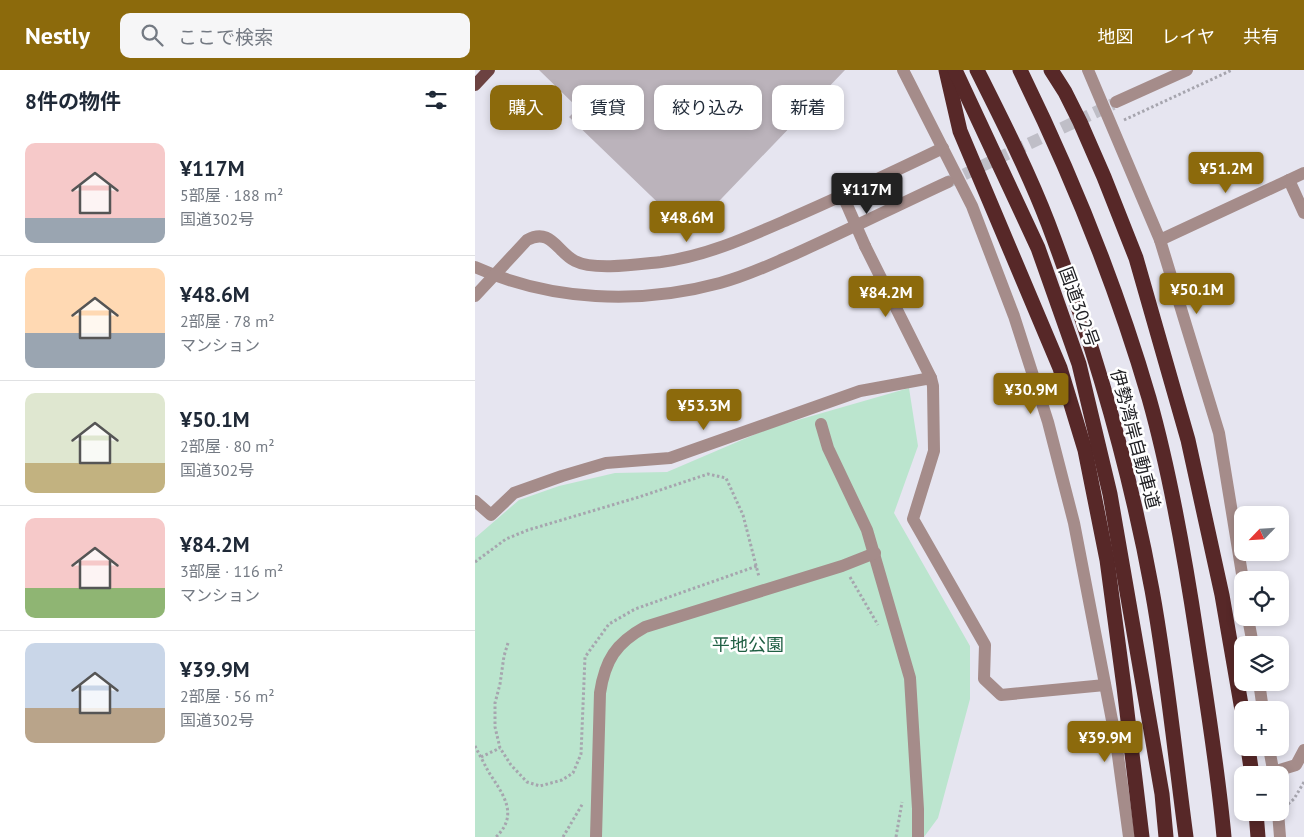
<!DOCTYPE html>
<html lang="ja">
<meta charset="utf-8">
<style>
:root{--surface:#fff;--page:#f6f6f7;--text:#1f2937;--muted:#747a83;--line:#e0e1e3;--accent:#8c6a0c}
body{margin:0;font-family:"PT Sans","Noto Sans JP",sans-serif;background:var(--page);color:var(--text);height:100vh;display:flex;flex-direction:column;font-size:19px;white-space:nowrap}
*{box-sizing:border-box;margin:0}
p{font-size:16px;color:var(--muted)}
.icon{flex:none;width:28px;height:28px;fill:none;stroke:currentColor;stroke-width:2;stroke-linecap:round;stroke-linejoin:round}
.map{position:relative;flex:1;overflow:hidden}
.sheet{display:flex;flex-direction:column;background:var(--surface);width:475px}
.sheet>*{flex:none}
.banner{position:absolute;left:15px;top:15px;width:475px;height:45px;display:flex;gap:10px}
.needle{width:32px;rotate:245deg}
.controls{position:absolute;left:759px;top:436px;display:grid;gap:10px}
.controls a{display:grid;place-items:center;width:55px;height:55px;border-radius:10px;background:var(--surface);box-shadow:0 2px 8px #0003;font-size:25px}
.price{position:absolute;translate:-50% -42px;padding:0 11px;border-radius:5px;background:var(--accent);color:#fff;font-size:16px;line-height:32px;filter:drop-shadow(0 1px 2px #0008)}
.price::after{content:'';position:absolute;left:50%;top:30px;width:15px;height:11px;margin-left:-8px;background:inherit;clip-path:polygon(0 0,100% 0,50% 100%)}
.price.active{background:#222;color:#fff}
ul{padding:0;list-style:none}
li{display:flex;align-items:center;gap:15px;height:125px;padding:0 25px}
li+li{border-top:1px solid var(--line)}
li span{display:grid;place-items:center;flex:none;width:140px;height:100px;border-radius:10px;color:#555}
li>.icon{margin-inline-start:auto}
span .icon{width:60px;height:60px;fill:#fffc;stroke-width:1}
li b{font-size:21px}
h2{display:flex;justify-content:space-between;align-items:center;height:60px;padding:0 25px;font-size:21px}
.pill{padding:0 18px;border-radius:10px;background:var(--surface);box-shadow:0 2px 8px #0003;font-size:18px;line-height:45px}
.pill.active{background:var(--accent);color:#fff}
header{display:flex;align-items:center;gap:30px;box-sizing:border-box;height:70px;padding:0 25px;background:var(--accent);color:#fff}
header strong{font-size:24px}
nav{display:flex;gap:28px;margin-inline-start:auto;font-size:18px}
.search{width:350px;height:45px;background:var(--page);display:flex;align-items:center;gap:12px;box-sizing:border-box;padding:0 18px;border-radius:10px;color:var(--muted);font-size:19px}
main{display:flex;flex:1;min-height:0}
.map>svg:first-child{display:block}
.green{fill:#bbe5ce}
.building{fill:#bbb3bb}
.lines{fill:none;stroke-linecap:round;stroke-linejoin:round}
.minor-tunnel{stroke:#bfbec7;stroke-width:12;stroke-dasharray:12 6;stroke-linecap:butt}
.path{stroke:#a6a5ae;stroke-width:3;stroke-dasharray:2.5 2.5;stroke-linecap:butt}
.minor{stroke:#a58c8a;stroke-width:12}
.major{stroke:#6c4241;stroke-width:12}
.highway{stroke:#572828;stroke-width:15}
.minor-bridge{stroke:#a58c8a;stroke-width:12}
.highway-bridge{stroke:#572828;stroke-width:15}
.labels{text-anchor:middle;stroke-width:5;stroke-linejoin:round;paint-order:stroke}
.street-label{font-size:18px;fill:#212125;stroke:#fff}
.park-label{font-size:18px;fill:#1f5f43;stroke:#fff}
</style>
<header>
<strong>Nestly</strong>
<div class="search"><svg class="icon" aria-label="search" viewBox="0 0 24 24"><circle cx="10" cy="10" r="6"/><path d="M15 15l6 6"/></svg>ここで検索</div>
<nav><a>地図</a><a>レイヤ</a><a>共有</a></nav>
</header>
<main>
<section class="sheet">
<h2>8件の物件<svg class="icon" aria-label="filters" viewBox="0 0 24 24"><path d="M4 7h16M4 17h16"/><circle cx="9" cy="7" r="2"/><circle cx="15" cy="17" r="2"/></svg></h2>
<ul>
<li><span style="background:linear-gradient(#f6c9c9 75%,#9aa5b1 0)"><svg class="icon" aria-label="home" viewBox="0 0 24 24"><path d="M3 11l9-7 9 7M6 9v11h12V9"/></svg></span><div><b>¥117M</b><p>5部屋 · 188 m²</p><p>国道302号</p></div></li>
<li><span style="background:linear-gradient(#ffd9b3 65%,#9aa5b1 0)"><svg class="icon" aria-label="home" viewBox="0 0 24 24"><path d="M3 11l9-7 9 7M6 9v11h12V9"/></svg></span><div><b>¥48.6M</b><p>2部屋 · 78 m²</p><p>マンション</p></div></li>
<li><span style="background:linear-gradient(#dfe7d0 70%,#c2b280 0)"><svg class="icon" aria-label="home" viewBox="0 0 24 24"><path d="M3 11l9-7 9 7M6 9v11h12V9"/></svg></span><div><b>¥50.1M</b><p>2部屋 · 80 m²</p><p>国道302号</p></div></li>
<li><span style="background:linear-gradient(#f6c9c9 70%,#8fb573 0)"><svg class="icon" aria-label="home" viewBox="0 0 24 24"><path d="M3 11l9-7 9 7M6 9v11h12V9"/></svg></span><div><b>¥84.2M</b><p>3部屋 · 116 m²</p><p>マンション</p></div></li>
<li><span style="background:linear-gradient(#c9d6e8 65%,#b9a48a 0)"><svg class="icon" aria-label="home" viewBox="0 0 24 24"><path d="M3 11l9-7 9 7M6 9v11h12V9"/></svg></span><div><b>¥39.9M</b><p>2部屋 · 56 m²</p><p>国道302号</p></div></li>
</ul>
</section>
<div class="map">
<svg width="829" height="767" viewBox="0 0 829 767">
<rect width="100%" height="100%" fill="#e6e5f0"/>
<path class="green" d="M434,318l9,58 -24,67 76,133v53l-32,119 -14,19h-449v-299l44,-38 40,-14 56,-13 52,-1 103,-44z"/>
<path class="building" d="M64,0h306l-147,153 -12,-12 -9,10 -108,-104 9,-9z"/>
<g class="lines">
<path class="minor-tunnel" d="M473,112l165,-78"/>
<g class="path">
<path d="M649,50l108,-50"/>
<path d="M0,492l31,-23 22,-9 111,-33 69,-23 18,4 17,37 16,62"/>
<path d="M375,507l28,48"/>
<path d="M33,573l-4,13 -4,28 -5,19v24l5,21 11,17 16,17 13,4 22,-6 11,-7 8,-19 4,-97 24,-33 26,-15 122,-43"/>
<path d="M0,676c4,8 9,17 13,25 14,22 32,43 8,66"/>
<path d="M6,687l19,-9"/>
<path d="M813,734l6,-5 10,-17"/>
<path d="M88,767l20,-34"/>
<path d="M421,767l6,-35"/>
</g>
<g class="minor">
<path d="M428,0l69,136 42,110 34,106 26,101 42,218 13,96"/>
<path d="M613,0l72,170 59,193 24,147"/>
<path d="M641,32l71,-32"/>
<path d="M814,110l15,33"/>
<path d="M685,170l144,-67"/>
<path d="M390,176l66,132 2,8 1,65 -21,68 72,126 -1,34 17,16 104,-10"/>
<path d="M0,197c76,34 164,38 245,16 27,-7 52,-19 77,-30 51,-23 101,-48 151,-71"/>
<path d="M0,226l52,-56c24,-13 30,12 48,21 19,10 65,3 86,1 45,-6 85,-24 126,-42 53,-23 104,-47 156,-72"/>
<path d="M346,354l7,24 39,82 43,148 8,131v28"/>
<path d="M0,431l16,14 23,-22 48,-17 44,-13 64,-5 190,-67 71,-13"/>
<path d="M773,548l5,27"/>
<path d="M784,612l4,28"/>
<path d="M794,678l5,27"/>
<path d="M798,702l23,-7 8,-15"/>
<path d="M803,742l2,25"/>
<path d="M121,767l4,-144c5,-33 16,-50 45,-66l197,-61 33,-13"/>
</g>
<path class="major" d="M0,15l14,-15"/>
<g class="highway">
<path d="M471,0l14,61 100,237 25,82 22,110 17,127 18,150"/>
<path d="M480,0l83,178 41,116 31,130 52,300 4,43"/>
<path d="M576,0l14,22 15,30 24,55 32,81 52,182 34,155 21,121"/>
<path d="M773,678l4,27"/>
<path d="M781,742l2,25"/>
</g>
<path class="minor-bridge" d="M368,126l22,50"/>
<g class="highway-bridge">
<path d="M502,0c25,50 51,101 71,153 45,119 81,242 104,367 15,82 23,165 34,247"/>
<path d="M545,0c52,106 96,215 129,328 22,78 36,160 48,240 10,66 21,132 27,199"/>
</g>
</g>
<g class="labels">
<g class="street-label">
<text transform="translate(604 237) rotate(70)" y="6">国道302号</text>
<text transform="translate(660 369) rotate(75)" y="6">伊勢湾岸自動車道</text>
</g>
<g class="park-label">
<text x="273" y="581">平地公園</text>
</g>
</g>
</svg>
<div class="controls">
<a><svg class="needle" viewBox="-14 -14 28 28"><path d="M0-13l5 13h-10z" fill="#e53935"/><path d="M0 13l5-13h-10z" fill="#747a83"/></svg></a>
<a><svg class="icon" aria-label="locate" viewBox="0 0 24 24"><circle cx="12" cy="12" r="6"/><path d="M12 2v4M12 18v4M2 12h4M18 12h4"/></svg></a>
<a><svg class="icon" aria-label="layers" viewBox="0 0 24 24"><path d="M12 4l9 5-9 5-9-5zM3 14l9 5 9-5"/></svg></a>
<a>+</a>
<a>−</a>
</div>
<b class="price" style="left:751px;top:124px">¥51.2M</b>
<b class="price active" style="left:392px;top:145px">¥117M</b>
<b class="price" style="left:212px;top:173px">¥48.6M</b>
<b class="price" style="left:722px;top:245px">¥50.1M</b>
<b class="price" style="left:411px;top:248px">¥84.2M</b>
<b class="price" style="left:556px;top:345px">¥30.9M</b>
<b class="price" style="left:229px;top:361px">¥53.3M</b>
<b class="price" style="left:630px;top:693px">¥39.9M</b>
<div class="banner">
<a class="pill active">購入</a>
<a class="pill">賃貸</a>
<a class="pill">絞り込み</a>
<a class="pill">新着</a>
</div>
</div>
</main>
